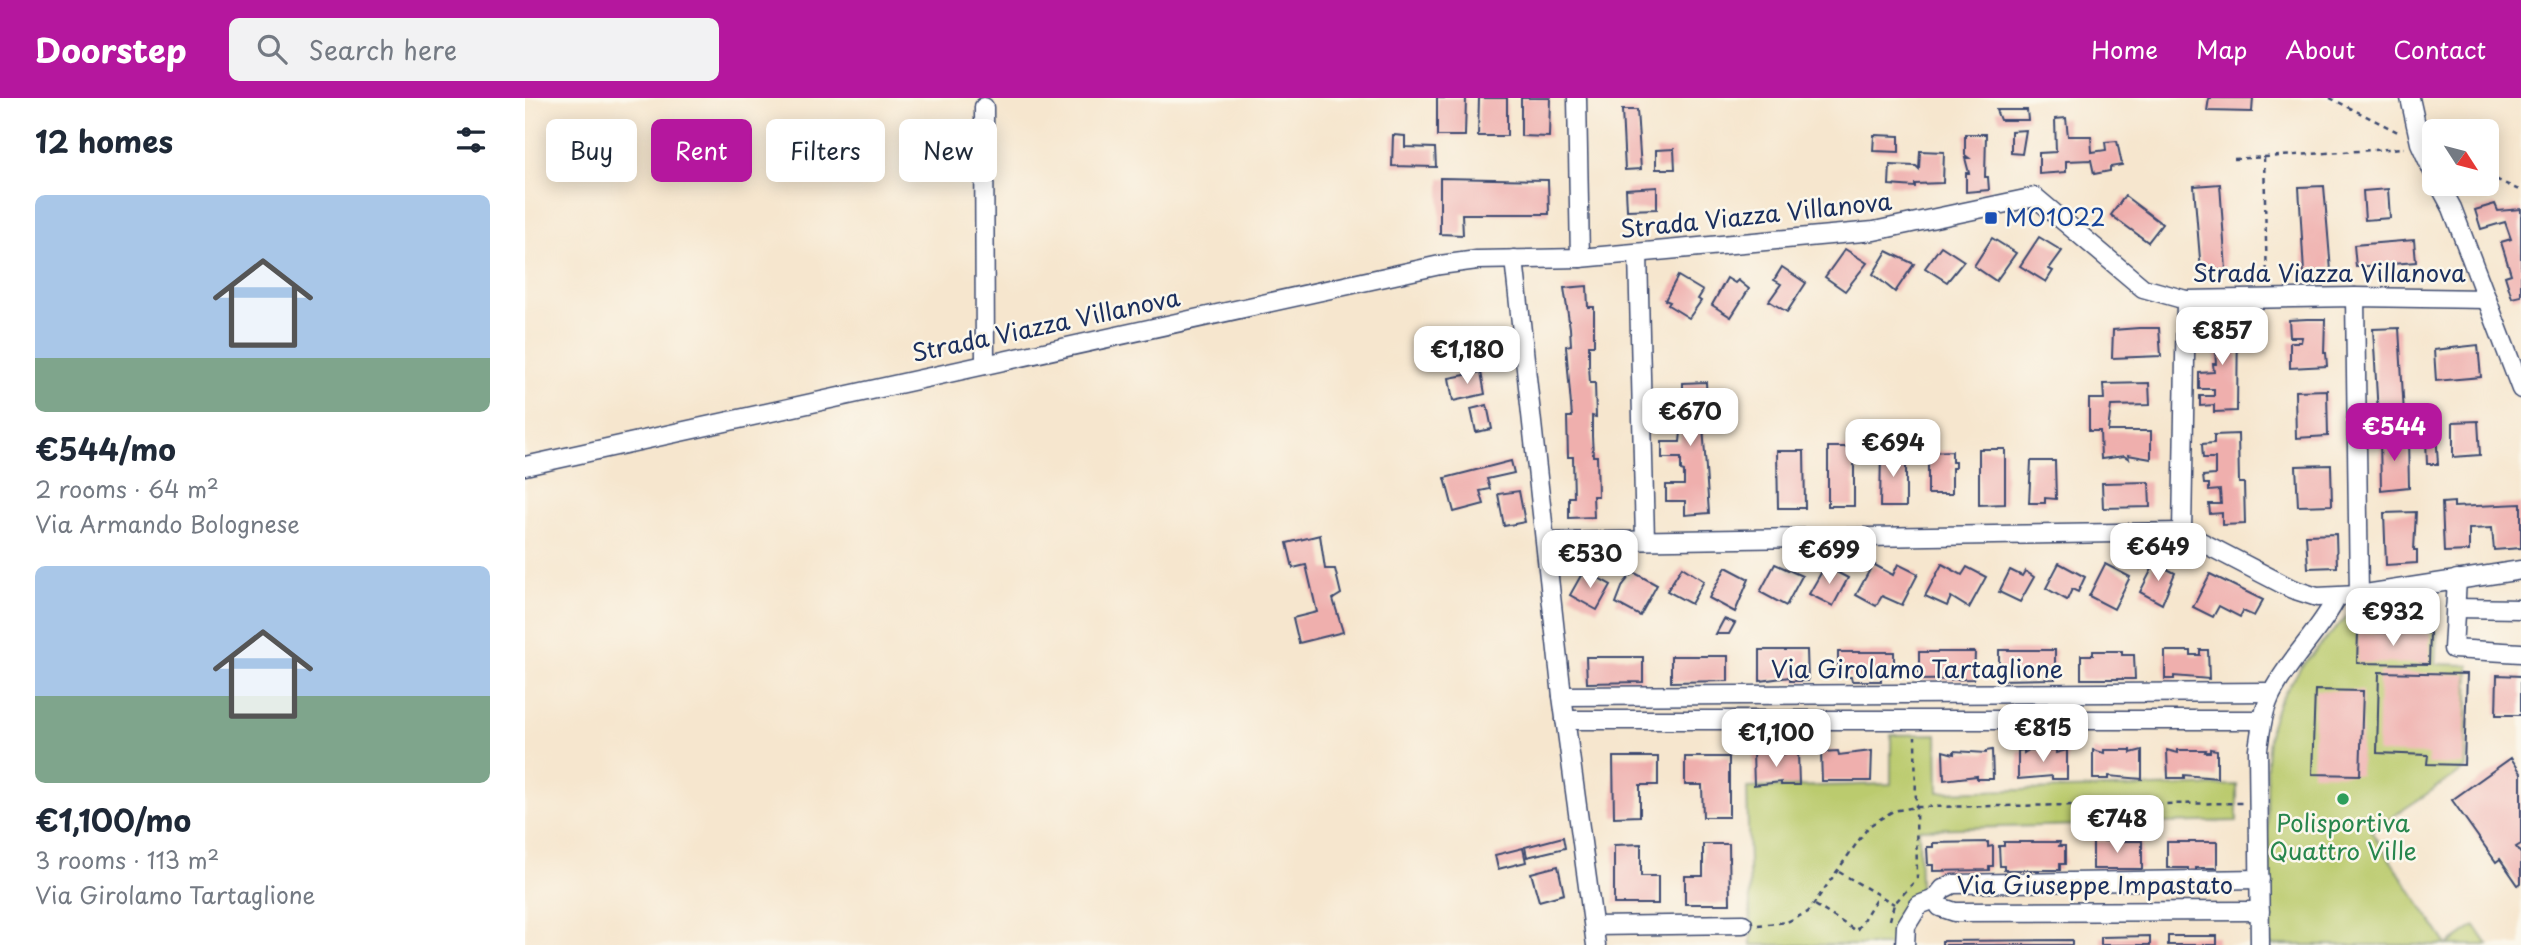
<!DOCTYPE html>
<meta charset="utf-8">
<style>
:root{--surface:#fff;--page:#f2f2f3;--text:#1f2937;--muted:#747a83;--accent:#b5179e}
body{margin:0;font-family:"Playpen Sans",sans-serif;background:var(--page);color:var(--text);height:100vh;display:flex;flex-direction:column;font-size:26px;white-space:nowrap}
*{box-sizing:border-box;margin:0}
p{font-size:23px;color:var(--muted)}
.icon{flex:none;width:38px;height:38px;fill:none;stroke:currentColor;stroke-width:2;stroke-linecap:round;stroke-linejoin:round}
.map{position:relative;flex:1;overflow:hidden}
.panel{display:flex;flex-direction:column;background:var(--surface);width:525px}
.panel>*{flex:none}
.guide{position:absolute;left:21px;top:21px;width:665px;height:63px;display:flex;gap:14px}
.needle{width:46px;rotate:126deg}
.controls{position:absolute;left:1897px;top:21px;display:grid;gap:14px}
.controls a{display:grid;place-items:center;width:77px;height:77px;border-radius:10px;background:var(--surface);box-shadow:0 4px 18px #0003;font-size:35px}
.price{position:absolute;translate:-50% -60px;padding:0 16px;border-radius:14px;background:#fff;color:#222;font-size:23px;line-height:46px;filter:drop-shadow(0 2px 4px #0008)}
.price::after{content:'';position:absolute;left:50%;top:42px;width:21px;height:16px;margin-left:-10px;background:inherit;clip-path:polygon(0 0,100% 0,50% 100%)}
.price.active{background:var(--accent);color:#fff}
ul{padding:0;list-style:none}
li{display:grid;align-content:center;gap:14px;height:371px;padding:0 35px}
li span{display:grid;place-items:center;height:217px;border-radius:10px;color:#555}
li>.icon{margin-inline-start:auto}
span .icon{width:126px;height:126px;fill:#fffc;stroke-width:1}
li b{font-size:30px}
h2{display:flex;justify-content:space-between;align-items:center;height:84px;padding:0 35px;font-size:30px}
.chip{padding:0 24px;border-radius:10px;background:var(--surface);box-shadow:0 4px 18px #0003;font-size:24px;line-height:63px}
.chip.active{background:var(--accent);color:#fff}
header{display:flex;align-items:center;gap:42px;box-sizing:border-box;height:98px;padding:0 35px;background:var(--accent);color:#fff}
header strong{font-size:33px}
nav{display:flex;gap:38px;margin-inline-start:auto;font-size:24px}
.search{width:490px;height:63px;background:var(--page);display:flex;align-items:center;gap:18px;box-sizing:border-box;padding:0 24px;border-radius:10px;color:var(--muted);font-size:26px}
main{display:flex;flex:1;min-height:0}
.map>svg:first-child{display:block}
.green{fill:#bbcb6e;stroke:#6b7d66;stroke-width:2}
.building{fill:#efafad}
.lines{fill:none;stroke-linecap:round;stroke-linejoin:round}
.minor-casing{stroke:#3c4a6f;stroke-width:21}
.path{stroke:#3c4a6f;stroke-width:2.5;stroke-dasharray:5 5;stroke-linecap:butt}
.minor{stroke:#fff;stroke-width:18}
.transit-dot{fill:#1a4fb4;stroke:#fbf7ec;stroke-width:2.5}
.leisure-dot{fill:#2e9e5b;stroke:#fbf7ec;stroke-width:2.5}
.labels{text-anchor:middle;stroke-width:5;stroke-linejoin:round;paint-order:stroke}
.street-label{font-size:24px;fill:#1b2f5e;stroke:#fbf7ec}
.transit-label{font-size:24px;fill:#164399;stroke:#fbf7ec;text-anchor:start}
.leisure-label{font-size:24px;fill:#27864d;stroke:#fbf7ec}
</style>
<header>
<strong>Doorstep</strong>
<div class="search"><svg class="icon" aria-label="search" viewBox="0 0 24 24"><circle cx="10" cy="10" r="6"/><path d="M15 15l6 6"/></svg>Search here</div>
<nav><a>Home</a><a>Map</a><a>About</a><a>Contact</a></nav>
</header>
<main>
<section class="panel">
<h2>12 homes<svg class="icon" aria-label="filters" viewBox="0 0 24 24"><path d="M4 7h16M4 17h16"/><circle cx="9" cy="7" r="2"/><circle cx="15" cy="17" r="2"/></svg></h2>
<ul>
<li><span style="background:linear-gradient(#a9c7e8 75%,#7fa58c 0)"><svg class="icon" aria-label="home" viewBox="0 0 24 24"><path d="M3 11l9-7 9 7M6 9v11h12V9"/></svg></span><div><b>€544/mo</b><p>2 rooms · 64 m²</p><p>Via Armando Bolognese</p></div></li>
<li><span style="background:linear-gradient(#a9c7e8 60%,#7fa58c 0)"><svg class="icon" aria-label="home" viewBox="0 0 24 24"><path d="M3 11l9-7 9 7M6 9v11h12V9"/></svg></span><div><b>€1,100/mo</b><p>3 rooms · 113 m²</p><p>Via Girolamo Tartaglione</p></div></li>
</ul>
</section>
<div class="map">
<svg width="1996" height="847" viewBox="0 0 1996 847">
<rect width="100%" height="100%" fill="#fbf7ec"/>
<filter id="ink" filterUnits="userSpaceOnUse"><feTurbulence type="fractalNoise" baseFrequency=".0143" numOctaves="2"/><feDisplacementMap in="SourceGraphic" scale="14" xChannelSelector="R" yChannelSelector="G"/><feConvolveMatrix kernelMatrix="1 2 1 2 8 2 1 2 1" color-interpolation-filters="sRGB"/></filter>
<filter id="wash" filterUnits="userSpaceOnUse"><feTurbulence type="fractalNoise" baseFrequency=".00686" numOctaves="4" result="noise"/><feDisplacementMap in="SourceGraphic" scale="28" xChannelSelector="R" yChannelSelector="G"/><feGaussianBlur stdDeviation="1.57" result="paint"/><feColorMatrix in="noise" values="0 0 0 0 0 0 0 0 0 0 0 0 0 0 0 0 0 1.4 0 .05"/><feComposite in="paint" operator="in"/></filter>
<g filter="url(#wash)">
<rect width="100%" height="100%" fill="#f6e6ce"/>
<g class="green">
<path d="M1914,499l-4,67 34,1 -3,103 -95,63 76,114 28,-19 13,19h-220l-1,-186 3,-31 8,-24 23,-37 45,-50 9,-5z"/>
<path d="M1412,636l1,58 299,-7v36l-318,8 1,60c-20,16 -25,30 -25,56h-144l-4,-157 144,-4v-49z"/>
</g>
<g id="blocks">
<g class="building">
<path d="M912,0h29l-1,38h-28z"/>
<path d="M954,0h28v38h-29z"/>
<path d="M996,0h29l-1,39 -28,-1z"/>
<path d="M1684,0h44l-1,14 -45,-1z"/>
<path d="M1097,12h15l4,59 -16,1z"/>
<path d="M1471,12h31l1,10h-28z"/>
<path d="M1541,20l2,18h23l1,16 14,-2 -1,-8 12,-1 5,24 -12,2v4l-16,3 -3,-14 -25,1v11l-27,2v-21l17,-1 -1,-33z"/>
<path d="M1501,32l-4,24 -11,-1v-22z"/>
<path d="M1440,36h21l-1,43h3l1,13 -23,2v-19h3l-4,-15h4l-4,-3z"/>
<path d="M868,37l12,1v11l30,1 1,19 -44,-1z"/>
<path d="M1349,37l25,1v16l-26,-1z"/>
<path d="M1149,51l1,20h-19v-19z"/>
<path d="M1395,53l24,1 -1,31 -28,1v3l-26,-2 1,-20 26,1 3,3z"/>
<path d="M915,80l108,2 1,34h-87l1,21 -23,-1z"/>
<path d="M1695,86l6,86 -25,1 -7,-85z"/>
<path d="M1799,88l7,85 -27,2 -5,-86z"/>
<path d="M1132,89v22l-30,1 -1,-21z"/>
<path d="M1863,91l2,29 -25,2 -2,-29z"/>
<path d="M1600,98l37,28 -14,18 -37,-27z"/>
<path d="M1970,106l3,7 23,-2v87l-9,2 -7,-22 6,-2 -10,-32 10,-3 -6,-17 -24,7 -6,-19z"/>
<path d="M1514,139l23,14 -13,18 4,2 -7,11 -26,-16z"/>
<path d="M1467,140l24,15 -20,28 -22,-15z"/>
<path d="M1889,142l2,22 -60,5 -2,-22z"/>
<path d="M1416,148l23,15 -17,21 -22,-14z"/>
<path d="M1320,151l22,14 -22,28 -20,-14z"/>
<path d="M1362,153l27,13 -19,28 -22,-18z"/>
<path d="M1257,169l24,16 -19,29 -18,-11 12,-17 -7,-4z"/>
<path d="M1153,178l25,15 -5,8 3,2 -12,17 -21,-13 2,-3 -5,-2z"/>
<path d="M1202,180l8,5 3,-3 11,9 -18,28 -19,-12z"/>
<path d="M1062,188l1,21h6v38h-5v20l1,18h5l1,34 -4,-1v20l1,20h4l1,40h-5l1,21 -25,1v-21h5l-1,-40h-5l-1,-40h5l-6,-71 5,-1 -1,-17 -6,-40z"/>
<path d="M1782,221h18l-1,34h2l1,13 -37,2v-26h11l1,-5h-12l-1,-17z"/>
<path d="M1713,222l-1,91 -23,1v-7l-14,1v-10h14v-7h-15v-16l15,-1 -1,-8h3l-1,-14 -14,1v-15h14l-1,-15z"/>
<path d="M1614,230h20l2,28 -49,2 1,-28z"/>
<path d="M1874,230l5,86h-26l-5,-85z"/>
<path d="M1953,247l3,32 -45,4 -2,-31z"/>
<path d="M956,274l4,22 -32,7 -4,-23z"/>
<path d="M1181,284l2,43h-5l6,88 -24,2v-14h-19v-16h18v-13l-3,-1v-13h-19v-16h18l3,-30 -19,2v-16l19,-1v-14z"/>
<path d="M1624,285l1,22 -39,1 -3,25h43v28l-23,-4 1,4 -5,-3 -23,3 -1,-28h-11v-32h15l-1,-15z"/>
<path d="M1802,292l1,46 -32,2 -1,-47z"/>
<path d="M962,307l5,24 -16,3 -5,-23z"/>
<path d="M1900,317h10l3,49h-11z"/>
<path d="M1953,323l2,34 -27,2v-35z"/>
<path d="M1713,336l1,49h5l1,41 -23,1v-12l-12,1 -1,-10h12l-1,-14 -11,1v-7h-5l-1,-8 12,-1v-17h-12l-1,-14 12,-1v-8z"/>
<path d="M1855,339l28,1 1,49 -28,3z"/>
<rect x="1303" y="349" width="26" height="59"/>
<path d="M1454,351h26v55l-26,1z"/>
<path d="M1381,352v57h-26l1,-56z"/>
<path d="M1252,353h27l1,57h-27z"/>
<path d="M1427,353v11h3v6h-3v26h-24v-42z"/>
<path d="M986,363l3,12 -27,6 3,10 -10,2 4,13 -30,8 -9,-34z"/>
<path d="M1506,363h24l1,38 -11,-1v5h-16z"/>
<path d="M1806,367l1,40 -34,1 -2,-40z"/>
<path d="M1624,384l1,25 -47,1 -1,-25z"/>
<path d="M994,393l6,31 -21,4 -6,-32z"/>
<path d="M1929,404v5l67,-3v44l-27,2 -2,-22 -23,1v22l-25,1 -2,-49z"/>
<path d="M1891,414l-2,38h3v13l-31,2 -2,-52z"/>
<path d="M1811,436l1,33 -29,1 -2,-33z"/>
<path d="M795,437l5,34h10l6,25 -8,5 10,33 -44,11 -6,-25 24,-6 -11,-47 -13,3 -6,-25z"/>
<path d="M1534,465l26,14 -7,15 -6,-3 -5,11 -21,-12z"/>
<path d="M1630,465l20,10 -13,31 -22,-12z"/>
<path d="M1250,466l27,12 -16,30 -26,-14z"/>
<path d="M1348,466l20,11 5,-11 20,10 -16,31 -20,-9 -6,10 -20,-11z"/>
<path d="M1417,466l20,11 5,-8 19,10 -17,31 -18,-11 -4,9 -22,-10z"/>
<path d="M1580,466l25,13 -16,32 -25,-13z"/>
<path d="M1300,468l23,12 -15,28 -24,-12z"/>
<path d="M1157,469l22,14 -13,23 -24,-13z"/>
<path d="M1201,469l23,12 -14,33 -26,-14z"/>
<path d="M1059,472l27,15 -14,25 -27,-15z"/>
<path d="M1485,472l12,6 3,-5 9,6 -14,25 -21,-10z"/>
<path d="M1108,474l24,13 -17,31 -24,-13 7,-18z"/>
<path d="M1685,476l53,26 -9,16 -11,-5 -3,6 -21,-11 -6,11 -20,-10z"/>
<path d="M1199,521l11,4 -6,11h-13z"/>
<path d="M1833,534l72,1 -1,31 -72,-1z"/>
<path d="M1235,552h47l1,31h-18v-4l-30,4z"/>
<path d="M1474,552h56v29l-56,1z"/>
<path d="M1675,552h8l1,29 -35,-3v3h-9v-28h26v4h9z"/>
<path d="M1568,553h29v4h12l1,24h-54v-24h12z"/>
<path d="M1313,554h56v24h-13v5h-29l-1,-4h-13z"/>
<path d="M1394,554h56l-1,27 -55,1z"/>
<path d="M1146,558h57v25l-57,1z"/>
<path d="M1061,559h57v25l-56,1z"/>
<path d="M1854,574l88,2 -3,91 -37,-1 1,-9 -51,-2z"/>
<path d="M1972,577l24,1v39h-25z"/>
<path d="M1790,592l48,1 -3,84 -48,-1z"/>
<path d="M1685,651l7,1v28l-33,-3v3h-16l-1,-28 11,3v-3h28l-1,2h5z"/>
<path d="M1467,652l1,29h-16v-3l-33,4 -1,-29 11,3v-3l32,2v-2z"/>
<path d="M1499,652v3l5,-3h27v3l11,-3v29h-15v-3l-34,3v-28z"/>
<path d="M1568,652l11,3v-3h27v3l11,-3v29l-33,-3v3h-16z"/>
<path d="M1313,653l1,4 33,-4 -1,30h-49l-1,-29z"/>
<path d="M1228,654h17v4l28,-4 1,33h-18v-3l-27,3z"/>
<path d="M1088,659h45v28h-18v31l-26,1z"/>
<path d="M1160,659h44v60h-26l-1,-32h-17z"/>
<path d="M1986,660l10,15v71l-5,3 5,7v29l-3,2 -18,-26 -4,3 -44,-62z"/>
<path d="M1038,739l2,11 -38,9 -2,-10z"/>
<rect x="1568" y="743" width="49" height="28"/>
<path d="M1463,744v5l5,-1v20h-4v4l-56,1v-6h-5l-1,-18h6v-4z"/>
<path d="M1479,744h56l-1,4h6v18h-5v6h-56v-4h-4l-1,-20h5z"/>
<path d="M1642,744h50v26h-21v6h-8v-6h-21z"/>
<path d="M1116,746v32h17v28h-44v-59z"/>
<path d="M1178,746h26l1,60h-45v-28h18z"/>
<path d="M998,750l3,14 -28,7 -3,-14z"/>
<path d="M1033,768l6,28 -25,7 -8,-28z"/>
<path d="M1625,838v9h-49v-8z"/>
<rect x="1643" y="838" width="49" height="9"/>
<path d="M1547,842v5h-130v-4z"/>
</g>
</g>
</g>
<g filter="url(#ink)">
<use href="#blocks" fill-opacity="0" stroke="#3c4a6f" stroke-width="2"/>
<g class="lines">
<defs>
<g id="minor">
<path d="M1052,0l3,160"/>
<path d="M1885,0l10,45 14,31"/>
<path d="M459,9l1,258"/>
<path d="M1914,86l13,24 69,181"/>
<path d="M1113,155l7,287"/>
<path d="M989,161l48,437 34,249"/>
<path d="M1830,199l4,298"/>
<path d="M0,368l915,-201 37,-5 103,-2 294,-27 161,-34 108,91 43,12 169,-3 132,2"/>
<path d="M1657,434l4,-232"/>
<path d="M1021,444l636,-10 110,57 25,8 42,-2 162,-25"/>
<path d="M1932,481l-4,70 68,4"/>
<path d="M1930,510l66,1"/>
<path d="M1037,598l710,-4"/>
<path d="M1040,622h697"/>
<path d="M1410,801l5,8 15,5 305,-1"/>
<path d="M1069,828l149,-2"/>
<path d="M1380,847l1,-19 13,-21 16,-6 8,-10 10,-5 307,-5"/>
<path d="M1735,847l-2,-196c3,-20 5,-40 15,-58 18,-34 47,-60 64,-94"/>
</g>
</defs>
<use href="#minor" class="minor-casing"/>
<g class="path">
<path d="M1805,0l70,35"/>
<path d="M1739,59l3,126"/>
<path d="M1709,61l170,-11"/>
<path d="M1962,77l34,16"/>
<path d="M1314,774l55,32"/>
<path d="M1290,807l41,26 22,-35"/>
<path d="M1365,822l4,-16 23,-25 -2,-142"/>
<path d="M1233,827l29,-3 21,-10 61,-86 24,-15 23,-4 326,-4"/>
</g>
<use href="#minor" class="minor"/>
</g>
</g>
<rect class="transit-dot" x="1459" y="113" width="14" height="14" rx="3.5"/>
<circle class="leisure-dot" cx="1818" cy="701" r="7"/>
<g class="labels">
<g class="street-label">
<text transform="translate(1231 118) rotate(-6)" y="8">Strada Viazza Villanova</text>
<text x="1804" y="184">Strada Viazza Villanova</text>
<text transform="translate(521 228) rotate(-12)" y="8">Strada Viazza Villanova</text>
<text x="1392" y="580">Via Girolamo Tartaglione</text>
<text x="1570" y="796">Via Giuseppe Impastato</text>
</g>
<g class="transit-label">
<text x="1480" y="128">MO1022</text>
</g>
<g class="leisure-label">
<text x="1818" y="734">Polisportiva<tspan x="1818" dy="28">Quattro Ville</tspan></text>
</g>
</g>
</svg>
<div class="controls">
<a><svg class="needle" viewBox="-14 -14 28 28"><path d="M0-13l5 13h-10z" fill="#e53935"/><path d="M0 13l5-13h-10z" fill="#747a83"/></svg></a>
</div>
<b class="price" style="left:1697px;top:269px">€857</b>
<b class="price" style="left:942px;top:288px">€1,180</b>
<b class="price" style="left:1165px;top:350px">€670</b>
<b class="price active" style="left:1869px;top:365px">€544</b>
<b class="price" style="left:1368px;top:381px">€694</b>
<b class="price" style="left:1633px;top:485px">€649</b>
<b class="price" style="left:1304px;top:488px">€699</b>
<b class="price" style="left:1065px;top:492px">€530</b>
<b class="price" style="left:1868px;top:550px">€932</b>
<b class="price" style="left:1518px;top:666px">€815</b>
<b class="price" style="left:1251px;top:671px">€1,100</b>
<b class="price" style="left:1592px;top:757px">€748</b>
<div class="guide">
<a class="chip">Buy</a>
<a class="chip active">Rent</a>
<a class="chip">Filters</a>
<a class="chip">New</a>
</div>
</div>
</main>
